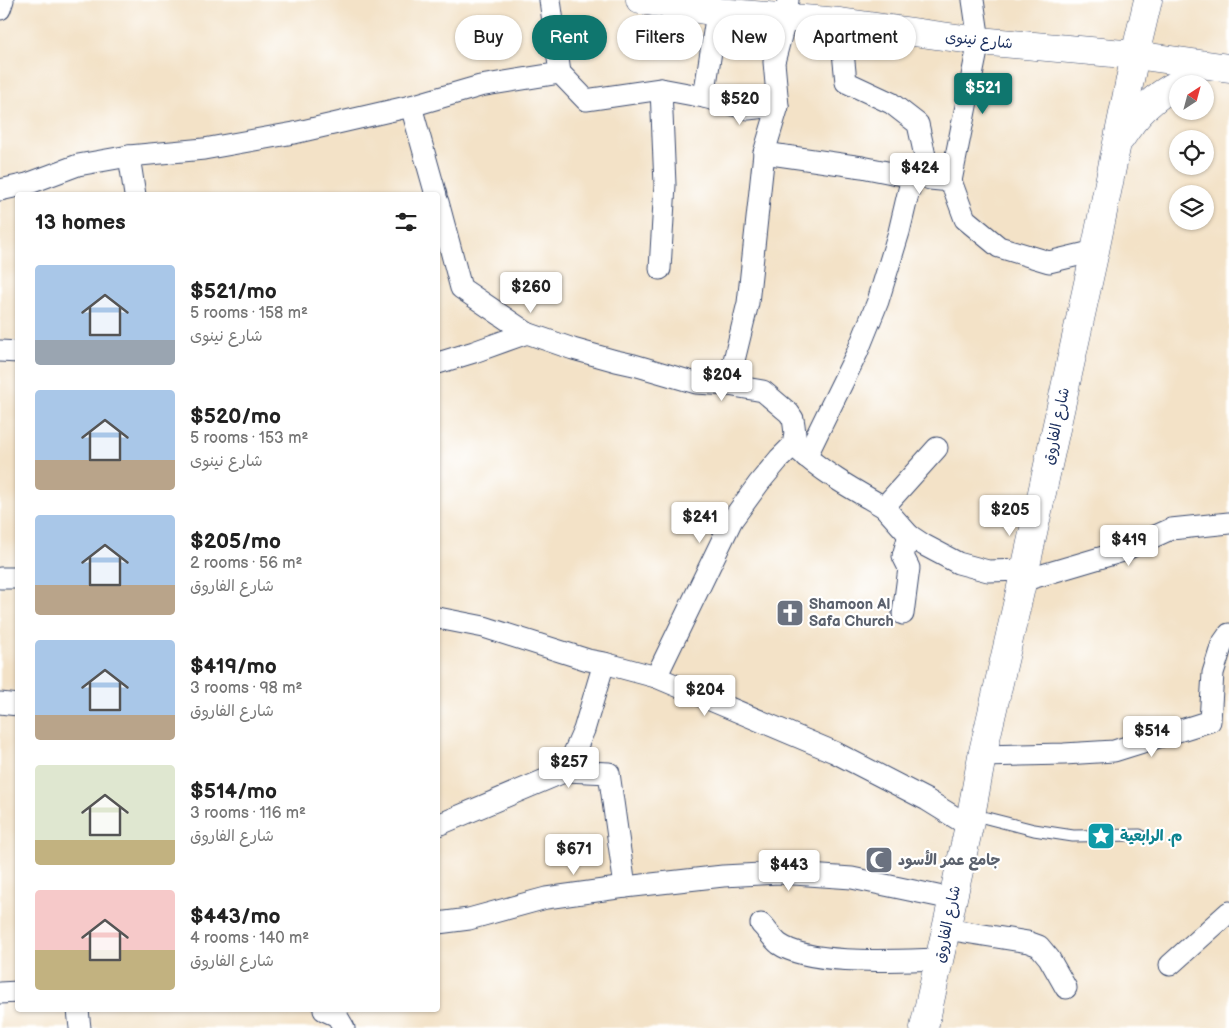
<!DOCTYPE html>
<meta charset="utf-8">
<style>
:root{--surface:#fff;--page:#f2f2f2;--text:#222;--muted:#767676;--accent:#0f766e}
body{margin:0;font-family:"Balsamiq Sans","Playpen Sans Arabic",sans-serif;background:var(--page);color:var(--text);height:100vh;display:flex;flex-direction:column;font-size:19px;white-space:nowrap}
*{box-sizing:border-box;margin:0}
p{font-size:16px;color:var(--muted)}
.icon{flex:none;width:28px;height:28px;fill:none;stroke:currentColor;stroke-width:2;stroke-linecap:round;stroke-linejoin:round}
.map{position:relative;flex:1;overflow:hidden}
.sheet{position:absolute;left:15px;top:192px;width:425px;height:820px;display:flex;flex-direction:column;background:var(--surface);border-radius:5px;box-shadow:0 1px 4px #0004}
.sheet>*{flex:none}
.banner{position:absolute;left:455px;top:15px;width:475px;height:45px;display:flex;gap:10px}
.needle{width:32px;rotate:36deg}
.tools{position:absolute;left:1169px;top:75px;display:grid;gap:10px}
.tools a{display:grid;place-items:center;width:45px;height:45px;border-radius:50%;background:var(--surface);box-shadow:0 1px 4px #0004;font-size:25px}
.price{position:absolute;translate:-50% -42px;padding:0 11px;border-radius:5px;background:#fff;color:#222;font-size:16px;line-height:32px;filter:drop-shadow(0 1px 2px #0008)}
.price::after{content:'';position:absolute;left:50%;top:30px;width:15px;height:11px;margin-left:-8px;background:inherit;clip-path:polygon(0 0,100% 0,50% 100%)}
.price.on{background:var(--accent);color:#fff}
ul{padding:0;list-style:none}
li{display:flex;align-items:center;gap:15px;height:125px;padding:0 20px}
li span{display:grid;place-items:center;flex:none;width:140px;height:100px;border-radius:5px;color:#555}
li>.icon{margin-inline-start:auto}
span .icon{width:60px;height:60px;fill:#fffc;stroke-width:1}
li b{font-size:21px}
h2{display:flex;justify-content:space-between;align-items:center;height:60px;padding:0 20px;font-size:21px}
.chip{padding:0 18px;border-radius:22px;background:var(--surface);box-shadow:0 1px 4px #0004;font-size:18px;line-height:45px}
.chip.on{background:var(--accent);color:#fff}
.map>svg:first-child{display:block}
.lines{fill:none;stroke-linecap:round;stroke-linejoin:round}
.lane-casing{stroke:#3b4a6e;stroke-width:13}
.street-casing{stroke:#3b4a6e;stroke-width:23}
.secondary-casing{stroke:#3b4a6e;stroke-width:29}
.lane{stroke:#fff;stroke-width:11}
.street{stroke:#fff;stroke-width:21}
.secondary{stroke:#fff;stroke-width:28}
.labels{text-anchor:middle;stroke-width:4.5;stroke-linejoin:round;paint-order:stroke}
.street-label{font-size:15px;fill:#1b2f5e;stroke:#fff}
.worship-label{font-size:15px;font-weight:bold;fill:#5b616d;stroke:#fff;text-anchor:start}
.culture-label{font-size:15px;font-weight:bold;fill:#0d838f;stroke:#fff;text-anchor:start}
</style>
<div class="map">
<svg width="1229" height="1028" viewBox="0 0 1229 1028">
<rect width="100%" height="100%" fill="#fff"/>
<filter id="ink" filterUnits="userSpaceOnUse"><feTurbulence type="fractalNoise" baseFrequency=".02" numOctaves="2"/><feDisplacementMap in="SourceGraphic" scale="10" xChannelSelector="R" yChannelSelector="G"/><feConvolveMatrix kernelMatrix="1 2 1 2 8 2 1 2 1" color-interpolation-filters="sRGB"/></filter>
<filter id="wash" filterUnits="userSpaceOnUse"><feTurbulence type="fractalNoise" baseFrequency=".0096" numOctaves="4" result="noise"/><feDisplacementMap in="SourceGraphic" scale="20" xChannelSelector="R" yChannelSelector="G"/><feGaussianBlur stdDeviation="1.12" result="paint"/><feColorMatrix in="noise" values="0 0 0 0 0 0 0 0 0 0 0 0 0 0 0 0 0 1.4 0 .05"/><feComposite in="paint" operator="in"/></filter>
<g filter="url(#wash)">
<rect width="100%" height="100%" fill="#f3e2c7"/>
</g>
<g filter="url(#ink)">
<g class="lines">
<defs>
<path id="lane" d="M971,814l63,16 39,6 67,-1"/>
<g id="street">
<path d="M0,9l3,-9"/>
<path d="M717,12l-13,85 44,12 30,-3 -4,-44 12,-45 2,-17"/>
<path d="M840,22l6,60 45,21 27,21 12,55 21,2 14,38 34,28 50,15 46,-11"/>
<path d="M560,73l26,27 75,-11"/>
<path d="M411,106l25,89"/>
<path d="M778,106l-14,47 -16,150 -20,82 35,6 26,22 4,6 1,6 1,9 -2,11c27,26 59,44 91,62l53,-59"/>
<path d="M764,153l98,14 50,10 -13,55 -21,69 -21,52 -51,104"/>
<path d="M129,156l6,39"/>
<path d="M951,181l28,-140 -6,-41"/>
<path d="M0,190l27,-6 51,-19 51,-9 75,-7 90,-16 117,-27 69,-20 80,-13 -10,-73"/>
<path d="M438,202l23,86 66,45 -53,19 -36,11"/>
<path d="M660,269l5,-84 -4,-96 43,8"/>
<path d="M527,333l46,16 43,12 18,4 62,18 32,2"/>
<path d="M0,351l18,1"/>
<path d="M884,507l25,28 15,10 34,18 30,8 37,-1"/>
<path d="M0,578h18"/>
<path d="M1022,581l98,-29 51,-23 58,-6"/>
<path d="M903,614l6,-46 -6,-12 6,-21"/>
<path d="M438,618l46,9 104,33 16,3 52,14 178,75 93,48 42,26"/>
<path d="M656,677l76,-157 27,-37 20,-24 14,-14"/>
<path d="M0,703l18,2"/>
<path d="M982,756l82,-2 50,-3 96,-30 3,-48 9,-29 7,-10"/>
<path d="M438,825l128,-54 18,-41 20,-67"/>
<path d="M625,887l98,-11 56,-3 73,5 100,21"/>
<path d="M438,923l31,-4 77,-21 79,-11 -16,-114 -43,-2"/>
<path d="M761,924c6,6 12,15 18,20 31,22 121,16 160,15"/>
<path d="M946,929l82,13 11,4 10,12 17,30"/>
<path d="M1170,965l59,-53"/>
<path d="M0,993l18,-1"/>
<path d="M78,1010l2,18"/>
<path d="M324,1010l13,6 7,12"/>
</g>
<g id="secondary">
<path d="M640,0l77,12 123,10 139,19 156,14 94,13"/>
<path d="M1121,138c14,-22 33,-42 57,-54"/>
<path d="M924,1028l45,-202 13,-70 43,-186 70,-319 40,-196 13,-55"/>
</g>
</defs>
<use href="#lane" class="lane-casing"/>
<use href="#street" class="street-casing"/>
<use href="#secondary" class="secondary-casing"/>
<use href="#lane" class="lane"/>
<use href="#street" class="street"/>
<use href="#secondary" class="secondary"/>
</g>
</g>
<defs>
<symbol id="church-square" viewBox="-11 -11 22 22"><rect x="-9" y="-9" width="18" height="18" rx="4" fill="#6b7280" stroke="#fff"/><path d="M-1.2-6h2.4v3.5h3.3v2.4h-3.3V6h-2.4V-.1h-3.3v-2.4h3.3Z" fill="#fff"/></symbol>
<symbol id="sight-square" viewBox="-11 -11 22 22"><rect x="-9" y="-9" width="18" height="18" rx="4" fill="#0f9aa8" stroke="#fff"/><path d="M0-6L1.8-2.2L6-1.7L2.9 1.2L3.7 5.4L0 3.3L-3.7 5.4L-2.9 1.2L-6-1.7L-1.8-2.2Z" fill="#fff"/></symbol>
<symbol id="mosque-square" viewBox="-11 -11 22 22"><rect x="-9" y="-9" width="18" height="18" rx="4" fill="#6b7280" stroke="#fff"/><path d="M3.5-4.9A6 6 0 1 0 3.5 4.9A5 5 0 1 1 3.5-4.9Z" fill="#fff"/></symbol>
</defs>
<g fill-rule="evenodd">
<use href="#church-square" x="774" y="597" width="32" height="32"/>
<use href="#sight-square" x="1085" y="820" width="32" height="32"/>
<use href="#mosque-square" x="863" y="844" width="32" height="32"/>
</g>
<g class="labels">
<g class="street-label">
<text transform="translate(979 40) rotate(6)" y="5">شارع نينوى</text>
<text transform="translate(1056 426) rotate(-78)" y="5">شارع الفاروق</text>
<text transform="translate(947 924) rotate(-78)" y="5">شارع الفاروق</text>
</g>
<g class="worship-label">
<text x="809" y="609">Shamoon Al<tspan x="809" dy="17">Safa Church</tspan></text>
<text x="898" y="865">جامع عمر الأسود</text>
</g>
<g class="culture-label">
<text x="1120" y="841">م. الرابعية</text>
</g>
</g>
</svg>
<div class="tools">
<a><svg class="needle" viewBox="-14 -14 28 28"><path d="M0-13l5 13h-10z" fill="#e53935"/><path d="M0 13l5-13h-10z" fill="#767676"/></svg></a>
<a><svg class="icon" aria-label="locate" viewBox="0 0 24 24"><circle cx="12" cy="12" r="6"/><path d="M12 2v4M12 18v4M2 12h4M18 12h4"/></svg></a>
<a><svg class="icon" aria-label="layers" viewBox="0 0 24 24"><path d="M12 4l9 5-9 5-9-5zM3 14l9 5 9-5"/></svg></a>
</div>
<b class="price on" style="left:983px;top:115px">$521</b>
<b class="price" style="left:740px;top:126px">$520</b>
<b class="price" style="left:920px;top:195px">$424</b>
<b class="price" style="left:531px;top:314px">$260</b>
<b class="price" style="left:722px;top:402px">$204</b>
<b class="price" style="left:1010px;top:537px">$205</b>
<b class="price" style="left:700px;top:544px">$241</b>
<b class="price" style="left:1129px;top:567px">$419</b>
<b class="price" style="left:705px;top:717px">$204</b>
<b class="price" style="left:1152px;top:758px">$514</b>
<b class="price" style="left:569px;top:789px">$257</b>
<b class="price" style="left:574px;top:876px">$671</b>
<b class="price" style="left:789px;top:892px">$443</b>
<div class="banner">
<a class="chip">Buy</a>
<a class="chip on">Rent</a>
<a class="chip">Filters</a>
<a class="chip">New</a>
<a class="chip">Apartment</a>
</div>
<section class="sheet">
<h2>13 homes<svg class="icon" aria-label="filters" viewBox="0 0 24 24"><path d="M4 7h16M4 17h16"/><circle cx="9" cy="7" r="2"/><circle cx="15" cy="17" r="2"/></svg></h2>
<ul>
<li><span style="background:linear-gradient(#a9c7e8 75%,#9aa5b1 0)"><svg class="icon" aria-label="home" viewBox="0 0 24 24"><path d="M3 11l9-7 9 7M6 9v11h12V9"/></svg></span><div><b>$521/mo</b><p>5 rooms · 158 m²</p><p>شارع نينوى</p></div></li>
<li><span style="background:linear-gradient(#a9c7e8 70%,#b9a48a 0)"><svg class="icon" aria-label="home" viewBox="0 0 24 24"><path d="M3 11l9-7 9 7M6 9v11h12V9"/></svg></span><div><b>$520/mo</b><p>5 rooms · 153 m²</p><p>شارع نينوى</p></div></li>
<li><span style="background:linear-gradient(#a9c7e8 70%,#b9a48a 0)"><svg class="icon" aria-label="home" viewBox="0 0 24 24"><path d="M3 11l9-7 9 7M6 9v11h12V9"/></svg></span><div><b>$205/mo</b><p>2 rooms · 56 m²</p><p>شارع الفاروق</p></div></li>
<li><span style="background:linear-gradient(#a9c7e8 75%,#b9a48a 0)"><svg class="icon" aria-label="home" viewBox="0 0 24 24"><path d="M3 11l9-7 9 7M6 9v11h12V9"/></svg></span><div><b>$419/mo</b><p>3 rooms · 98 m²</p><p>شارع الفاروق</p></div></li>
<li><span style="background:linear-gradient(#dfe7d0 75%,#c2b280 0)"><svg class="icon" aria-label="home" viewBox="0 0 24 24"><path d="M3 11l9-7 9 7M6 9v11h12V9"/></svg></span><div><b>$514/mo</b><p>3 rooms · 116 m²</p><p>شارع الفاروق</p></div></li>
<li><span style="background:linear-gradient(#f6c9c9 60%,#c2b280 0)"><svg class="icon" aria-label="home" viewBox="0 0 24 24"><path d="M3 11l9-7 9 7M6 9v11h12V9"/></svg></span><div><b>$443/mo</b><p>4 rooms · 140 m²</p><p>شارع الفاروق</p></div></li>
</ul>
</section>
</div>
